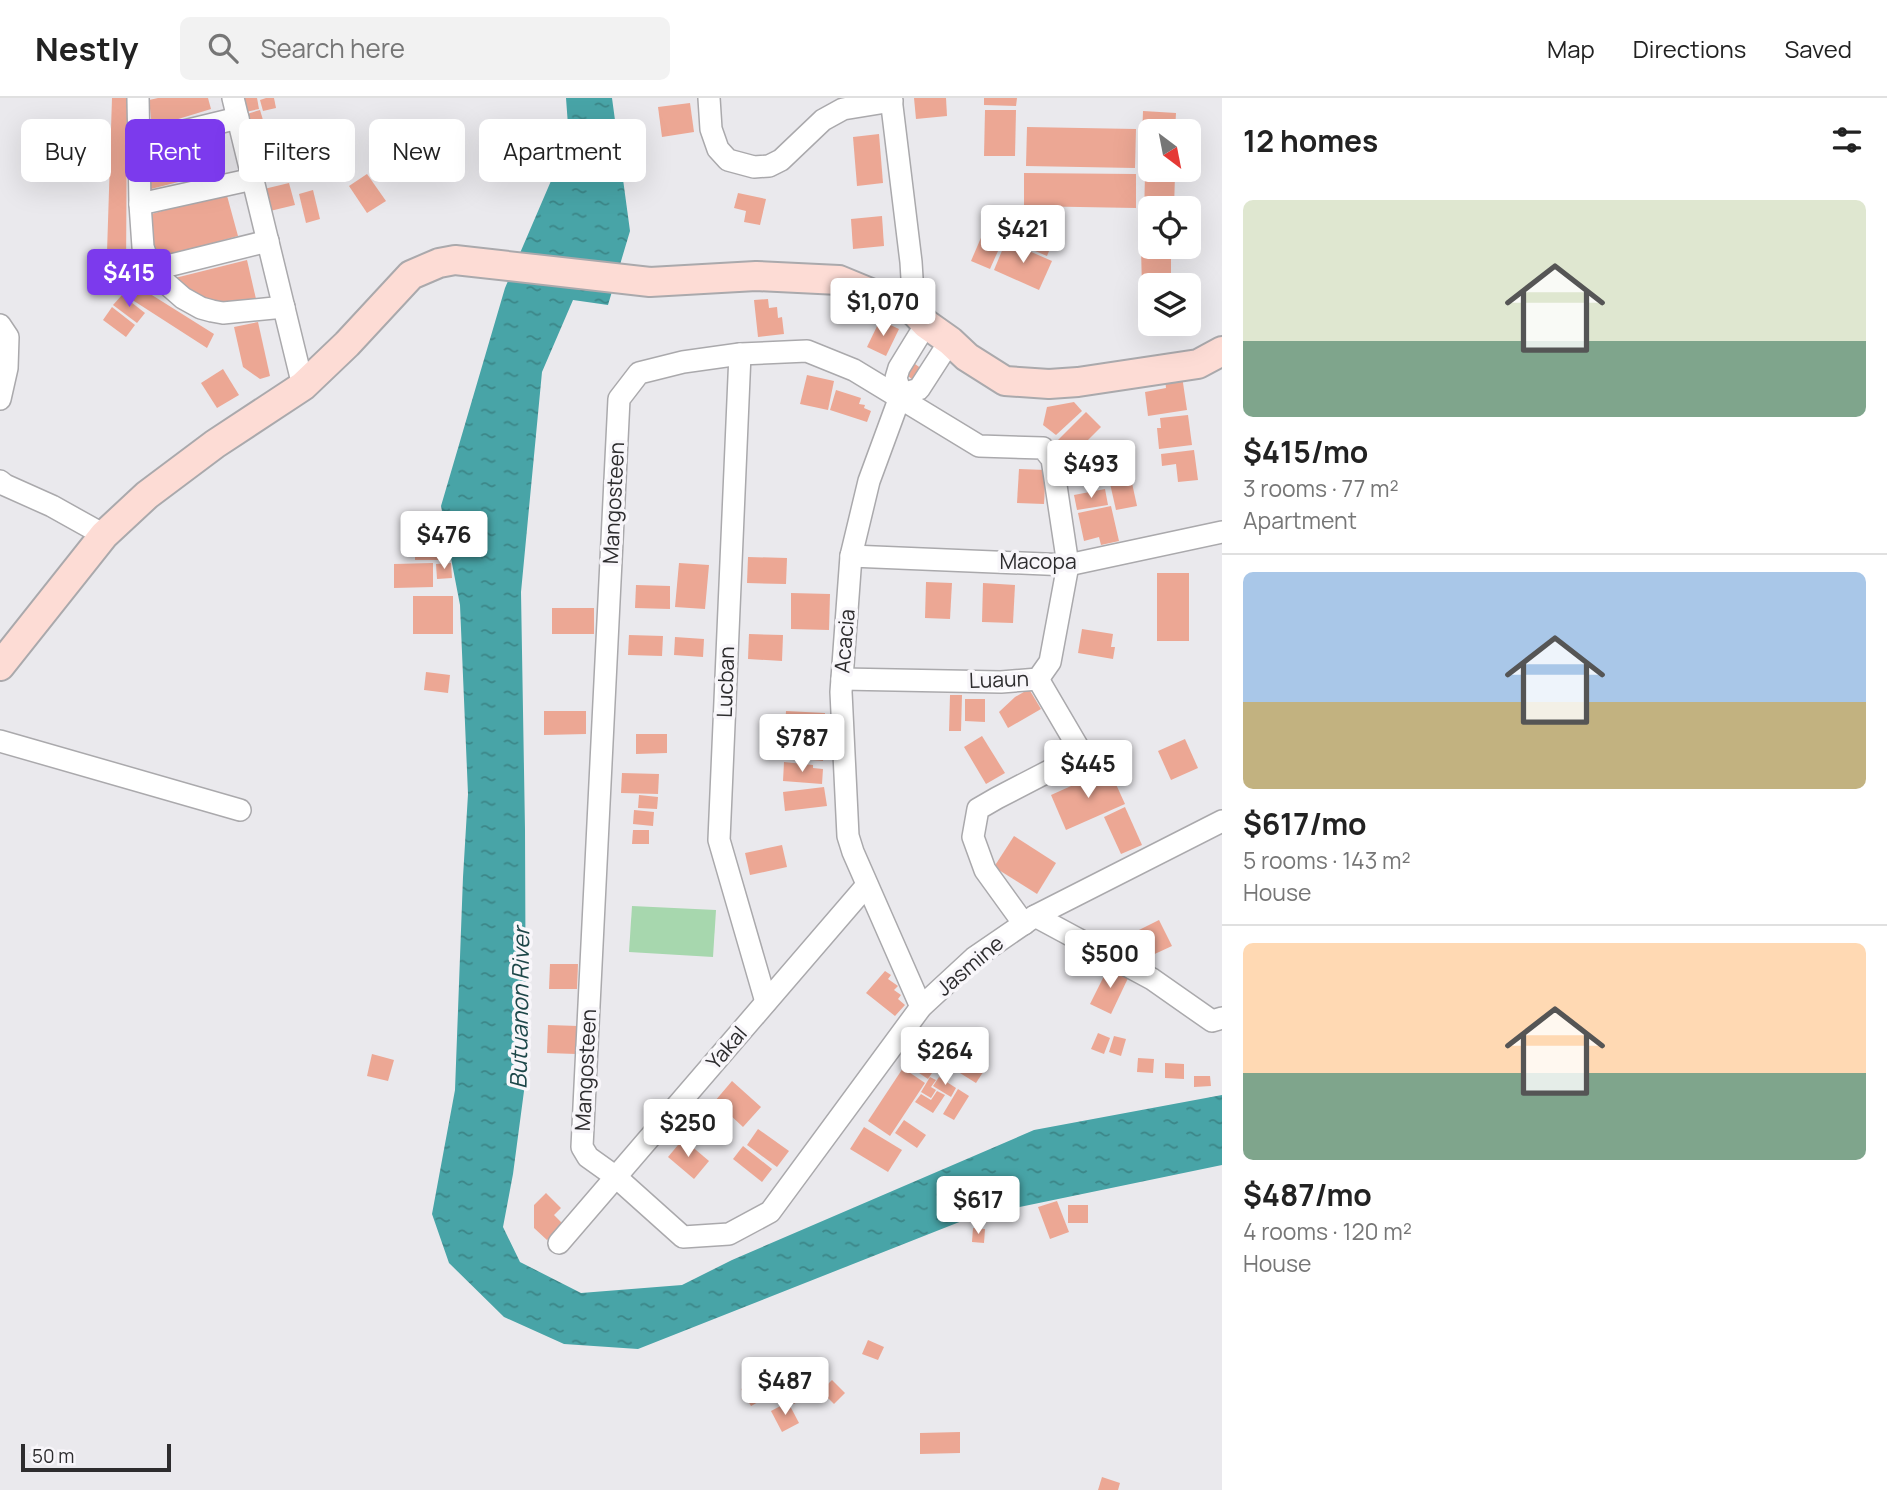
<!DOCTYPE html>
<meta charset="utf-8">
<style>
:root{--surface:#fff;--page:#f2f2f2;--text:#222;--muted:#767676;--line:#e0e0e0;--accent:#7c3aed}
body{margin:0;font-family:Manrope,sans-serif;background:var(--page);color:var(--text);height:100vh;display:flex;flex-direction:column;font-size:26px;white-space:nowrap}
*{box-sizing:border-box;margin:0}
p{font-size:23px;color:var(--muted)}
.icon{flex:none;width:38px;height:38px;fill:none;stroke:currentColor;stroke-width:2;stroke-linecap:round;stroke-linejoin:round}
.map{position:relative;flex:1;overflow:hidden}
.sheet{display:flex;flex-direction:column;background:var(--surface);width:665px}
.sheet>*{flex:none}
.hud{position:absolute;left:21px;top:21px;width:665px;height:63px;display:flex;gap:14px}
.needle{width:46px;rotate:148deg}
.controls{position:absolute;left:1138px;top:21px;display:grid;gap:14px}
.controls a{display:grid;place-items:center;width:63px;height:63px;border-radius:10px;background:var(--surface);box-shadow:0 7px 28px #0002;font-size:35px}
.scale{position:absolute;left:21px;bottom:18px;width:150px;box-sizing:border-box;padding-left:7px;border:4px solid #2d2c2e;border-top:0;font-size:19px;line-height:24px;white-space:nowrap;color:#2d2c2e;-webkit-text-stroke:5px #f8f6fa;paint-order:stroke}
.price{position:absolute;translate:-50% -60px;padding:0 16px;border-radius:7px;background:#fff;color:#222;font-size:23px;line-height:46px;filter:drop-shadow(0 2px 4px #0008)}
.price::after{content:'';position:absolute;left:50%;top:42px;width:21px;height:16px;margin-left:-10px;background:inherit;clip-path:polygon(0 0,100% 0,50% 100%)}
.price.selected{background:var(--accent);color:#fff}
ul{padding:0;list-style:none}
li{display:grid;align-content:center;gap:14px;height:371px;padding:0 21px}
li+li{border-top:2px solid var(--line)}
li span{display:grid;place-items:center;height:217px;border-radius:10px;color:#555}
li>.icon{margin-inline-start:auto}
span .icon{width:126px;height:126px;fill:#fffc;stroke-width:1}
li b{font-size:30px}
h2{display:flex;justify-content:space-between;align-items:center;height:84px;padding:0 21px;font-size:30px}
.pill{padding:0 24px;border-radius:10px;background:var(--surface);box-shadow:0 7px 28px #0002;font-size:24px;line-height:63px}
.pill.selected{background:var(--accent);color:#fff}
header{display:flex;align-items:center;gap:42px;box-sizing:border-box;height:98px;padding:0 35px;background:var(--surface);border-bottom:2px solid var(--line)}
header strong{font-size:33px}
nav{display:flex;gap:38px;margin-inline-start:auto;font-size:24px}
.search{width:490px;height:63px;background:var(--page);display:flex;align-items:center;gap:18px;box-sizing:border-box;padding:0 24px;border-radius:10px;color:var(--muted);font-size:26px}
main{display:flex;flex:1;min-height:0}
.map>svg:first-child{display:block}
.garden{fill:#a7d7ae}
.water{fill:url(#water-ripples)}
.building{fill:#eca794}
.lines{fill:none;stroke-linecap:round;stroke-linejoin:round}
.street-casing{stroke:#aaa9ac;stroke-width:24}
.secondary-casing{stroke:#aaa9ac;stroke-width:32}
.street{stroke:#fff;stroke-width:21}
.secondary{stroke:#fddcd5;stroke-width:28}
.labels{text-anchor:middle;stroke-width:7;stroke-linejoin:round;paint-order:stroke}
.street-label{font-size:21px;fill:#2d2c2e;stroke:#f8f6fa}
.water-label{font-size:23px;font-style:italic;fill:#1d4749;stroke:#f8f6fa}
</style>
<header>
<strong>Nestly</strong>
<div class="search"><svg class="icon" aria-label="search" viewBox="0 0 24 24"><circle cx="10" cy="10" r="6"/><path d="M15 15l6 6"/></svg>Search here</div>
<nav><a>Map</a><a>Directions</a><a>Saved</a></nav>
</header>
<main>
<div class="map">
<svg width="1222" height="1392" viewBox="0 0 1222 1392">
<defs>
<pattern id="water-ripples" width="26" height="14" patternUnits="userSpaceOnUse" patternTransform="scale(1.75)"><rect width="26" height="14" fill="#48a4a7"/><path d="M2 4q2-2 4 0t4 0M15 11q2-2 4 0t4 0" fill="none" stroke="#3c8688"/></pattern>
</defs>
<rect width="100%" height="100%" fill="#eae9ed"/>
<path class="garden" d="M632,808l84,4 -3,47 -84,-5z"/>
<path class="water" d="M566,0h46l18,133 -22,74 -35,-5 -31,72 -21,220 4,237 1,247 -13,98 -10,53 17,35 61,31 101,-8 50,-25 302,-130 188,-35v70l-250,52 -334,132 -74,-5 -60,-27 -55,-54 -17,-49 23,-124 8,-213 5,-83 -8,-189 -19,-99 64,-218 64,-149z"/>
<g class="building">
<path d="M112,0h15l-1,178 2,4 86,54 -7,14 -101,-65z"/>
<path d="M158,0h50l3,11 -59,18 -3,-27z"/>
<path d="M238,0h19l2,11 -18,4z"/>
<path d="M266,0h8l2,10 -13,3 -3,-11z"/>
<path d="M914,0h32l1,18 -31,3z"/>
<path d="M984,0h33l-1,8 -32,-1z"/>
<path d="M690,5l4,29 -32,5 -4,-30z"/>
<path d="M260,12l3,10 -14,3 -2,-9z"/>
<path d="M985,12h31l-1,46h-31z"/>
<path d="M1143,13l33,2 -1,18h-25v36h-9z"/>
<path d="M1027,29l109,2 -1,39 -109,-2z"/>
<path d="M211,33l10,40 -70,18 -6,-20 5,-22z"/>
<path d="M879,36l4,49 -26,3 -4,-49z"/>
<path d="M1024,75l112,1v34l-112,-2z"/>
<path d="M367,76l19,27 -19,12 -18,-27z"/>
<path d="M1145,76l30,1 -1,33h-24v9h-6z"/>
<path d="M289,85l6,22 -25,6 -6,-22z"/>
<path d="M313,92l7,29 -14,4 -7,-29z"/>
<path d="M226,94l12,44 -83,23 -7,-44z"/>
<path d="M738,95l28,6 -6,26 -16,-3 2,-11 -12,-3z"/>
<path d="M882,118l2,30 -31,3 -2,-30z"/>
<path d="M1015,127l38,16 -6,15 -38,-16z"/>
<path d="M983,135l19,9 -12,27 -19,-8z"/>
<path d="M1006,143l46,20 -13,29 -45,-20z"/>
<path d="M1141,150h30v37h-21v3h-8z"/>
<path d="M247,162l9,39 -42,11 -36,-23 -3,-9z"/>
<rect x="1142" y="192" width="8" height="17"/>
<path d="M122,197l23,18 -8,10 -24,-18z"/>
<path d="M768,201l1,9 8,-1 1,11 4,-1 2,17 -26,3 -4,-37z"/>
<path d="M112,209l23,18 -9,12 -23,-17z"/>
<path d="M880,222l19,9 -13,27 -19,-9z"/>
<path d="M258,224l12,54 -10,3 -17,-12 -9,-40z"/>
<path d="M915,266l7,5 -8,12 -7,-6z"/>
<path d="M223,271l16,26 -22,13 -16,-25z"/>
<path d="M807,277l27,6 -6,29 -28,-6z"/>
<path d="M1182,278l5,34 -39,6 -3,-24 21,-4 -1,-9z"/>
<path d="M836,292l25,8 -2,6 6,1 -1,3 7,3 -4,11 -37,-12z"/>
<path d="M1074,304l8,9 -26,24 -13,-10 4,-18z"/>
<path d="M1086,314l15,15 -28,28 -15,-15z"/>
<path d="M1188,317l4,30 -33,4 -2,-21h4l-1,-10z"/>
<path d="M1194,352l4,30 -20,2 -2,-18 -14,2 -1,-12z"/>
<path d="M1098,353l7,28 -27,7 -7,-29z"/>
<path d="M1019,371l27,1 -2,34 -27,-1z"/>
<path d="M1130,376l7,32 -21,4 -7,-31z"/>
<path d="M1105,391l3,16 -31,5 -3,-15z"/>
<path d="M1111,408l8,35 -18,4 -2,-8 -15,4 -6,-28z"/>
<rect x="415" y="450" width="30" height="12"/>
<path d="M748,459l39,1 -1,26 -39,-1z"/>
<path d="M433,465v24l-39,1v-24z"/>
<path d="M451,465l1,15 -15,1 -1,-15z"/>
<path d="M679,465l30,2 -4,44 -30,-2z"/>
<rect x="1157" y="475" width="32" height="68"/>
<path d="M926,484l26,1 -2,36 -25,-1z"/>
<path d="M983,485l32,2 -2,38 -31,-1z"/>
<path d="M636,487l34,1v23l-35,-1z"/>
<path d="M791,495l39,1 -1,36 -38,-1z"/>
<rect x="413" y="498" width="40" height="38"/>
<rect x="552" y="510" width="42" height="26"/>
<path d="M1082,531l31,5 -2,13h4l-2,12 -35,-6z"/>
<path d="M749,536l34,1 -1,26 -34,-2z"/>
<path d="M629,537l34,1 -1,20 -34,-1z"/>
<path d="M675,539l29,2 -1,18 -29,-2z"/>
<path d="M426,574l24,3 -2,18 -24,-3z"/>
<path d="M1029,591l12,20 -33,19 -9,-16 16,-15z"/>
<path d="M950,597h12l-1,36h-12z"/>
<path d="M965,601h20v23l-20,-1z"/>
<path d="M544,613h42v23l-42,1z"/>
<path d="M786,613l39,2 -1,19 -39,-2z"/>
<path d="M636,636h31v19l-31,1z"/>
<path d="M788,638l37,3 -2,22 -37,-3z"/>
<path d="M982,638l23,37 -19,11 -22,-37z"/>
<path d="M1185,641l13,29 -27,12 -13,-29z"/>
<path d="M784,664l29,3v3l10,1 -1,15 -39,-3z"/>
<path d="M1109,671l16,35 -59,26 -15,-35z"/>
<path d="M622,675l37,1 -1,20 -37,-1z"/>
<path d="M824,689l3,19 -42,5 -2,-19z"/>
<path d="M639,697l19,2 -1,12 -19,-1z"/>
<path d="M1125,709l17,38 -21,9 -17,-37z"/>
<path d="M634,712l20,2 -1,14 -20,-2z"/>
<path d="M633,732h16v14h-17z"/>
<path d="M1014,738l42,27 -19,31 -43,-27z"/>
<path d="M782,747l5,22 -37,8 -5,-22z"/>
<path d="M1159,822l13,26 -26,12 -13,-25z"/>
<path d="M550,866h28l-1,25h-28z"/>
<path d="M1109,868l20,10 -18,38 -21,-10z"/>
<path d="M885,873l6,4 -3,4 10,7 -4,4 7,5 -3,4 7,6 -10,11 -29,-23z"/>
<path d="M548,927l30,1 -2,28 -29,-1z"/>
<path d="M934,935l53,33 -11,17 -53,-33z"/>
<path d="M1098,935l12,5 -6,16 -13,-5z"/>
<path d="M1114,938l12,3 -5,17 -12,-4z"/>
<path d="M917,952l21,14 -10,15 -21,-14z"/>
<path d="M372,956l22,6 -6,21 -21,-5z"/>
<path d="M1138,960l16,1 -1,14 -16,-1z"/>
<path d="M1165,965l19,1v15l-19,-1z"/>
<path d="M903,970l22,15 -35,53 -22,-15z"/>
<path d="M1194,978h16l1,10 -17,1z"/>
<path d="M930,979l6,3 -5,7 5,3 -5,8 -10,-6z"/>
<path d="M939,979l17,11 -5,9 -18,-11z"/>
<path d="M732,983l29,26 -18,20 -28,-26z"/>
<path d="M958,991l11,7 -15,24 -11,-6z"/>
<path d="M937,993l8,4 -12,18 -18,-11 6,-8 10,6z"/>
<path d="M904,1022l22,15 -9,13 -22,-15z"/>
<path d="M864,1029l38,23 -14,22 -38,-23z"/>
<path d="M758,1031l31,22 -12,16 -30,-22z"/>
<path d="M683,1041l26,22 -15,18 -26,-22z"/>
<path d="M743,1048l29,23 -10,13 -29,-23z"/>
<path d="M546,1095l15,15 -7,7 9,9 -16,16 -13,-12v-23z"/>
<path d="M1057,1103l12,31 -19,7 -12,-32z"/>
<rect x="1068" y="1107" width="20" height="18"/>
<path d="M973,1130l12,1 -1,14 -12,-1z"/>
<path d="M868,1242l16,7 -6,13 -16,-6z"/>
<path d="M795,1269l16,26 -17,11 -17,-26z"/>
<path d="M757,1282l10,17 -16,9 -10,-17z"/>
<path d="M832,1282l13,13 -11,11 -13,-13z"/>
<path d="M788,1304l11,21 -17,9 -11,-21z"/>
<path d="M960,1334v21l-40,1v-21z"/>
<path d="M1102,1379l18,6 -2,7h-20z"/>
</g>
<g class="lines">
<defs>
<g id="street">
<path d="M138,0l2,106 3,43 8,23 32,28 18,10 11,3 11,2 61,-6"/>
<path d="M233,0l70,288"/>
<path d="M709,0l2,31 7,20 10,11 26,7 15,-1 12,-6 42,-40 20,-11 49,-8"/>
<path d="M891,0l20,164 3,49"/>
<path d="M139,44l99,-24"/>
<path d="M140,106l113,-25"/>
<path d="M151,172l117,-29"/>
<path d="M0,227l8,12 -1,31 -7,31"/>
<path d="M740,256l-21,486 47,162"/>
<path d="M901,296l-32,87 -18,75 -10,136 7,144 5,16 68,155"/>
<path d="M901,296l-5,-16 3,-10 27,-44"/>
<path d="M901,296l18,-5 31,-48"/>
<path d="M0,383l5,4 47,21 52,29"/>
<path d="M851,458l217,9 154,-33"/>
<path d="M842,581l159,3 37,-3 12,-17 18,-97 -16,-106 -9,-11 -64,-2 -125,-76 -47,-19 -67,3 -57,8 -44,11 -20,26 -37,748 6,10 28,20 67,60 46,-3 41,-22 151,-205 53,-49 61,-42 187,-95"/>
<path d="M0,643l240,69"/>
<path d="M1035,818l117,63 60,42 10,-3"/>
<path d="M1024,826l-39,-54 -12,-33 5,-28 19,-11 85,-44 -44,-75"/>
<path d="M559,1145l308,-358"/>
</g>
<path id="secondary" d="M0,568l104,-131 43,-40 68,-51 88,-58 44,-42 64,-69 28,-12 16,-3 195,22 106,-6 83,4 75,31 12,13 24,17 17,16 38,24 44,3 29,-2 120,-18 24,-13"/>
</defs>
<use href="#street" class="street-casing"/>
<use href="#secondary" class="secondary-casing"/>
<use href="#street" class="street"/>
<use href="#secondary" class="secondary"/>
</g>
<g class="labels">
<g class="street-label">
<text transform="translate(614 405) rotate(-87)" y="7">Mangosteen</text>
<text x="1038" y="471">Macopa</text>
<text transform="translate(845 543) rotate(-85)" y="7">Acacia</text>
<text transform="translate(999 582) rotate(-2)" y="7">Luaun</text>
<text transform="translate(726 584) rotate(-88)" y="7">Lucban</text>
<text transform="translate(970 868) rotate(-40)" y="7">Jasmine</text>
<text transform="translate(727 950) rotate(-49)" y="7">Yakal</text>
<text transform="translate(586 972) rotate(-87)" y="7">Mangosteen</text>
</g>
<g class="water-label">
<text transform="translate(520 910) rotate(-89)" y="8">Butuanon River</text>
</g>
</g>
</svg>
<div class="controls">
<a><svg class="needle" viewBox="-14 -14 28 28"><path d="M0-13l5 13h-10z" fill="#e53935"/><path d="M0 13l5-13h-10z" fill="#767676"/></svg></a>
<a><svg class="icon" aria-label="locate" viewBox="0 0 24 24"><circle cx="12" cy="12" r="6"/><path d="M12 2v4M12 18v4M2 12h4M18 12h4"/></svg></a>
<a><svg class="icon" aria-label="layers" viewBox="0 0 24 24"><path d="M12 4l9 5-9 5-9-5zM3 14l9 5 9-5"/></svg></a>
</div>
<div class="scale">50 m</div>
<b class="price" style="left:1023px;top:167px">$421</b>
<b class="price selected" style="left:129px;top:211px">$415</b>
<b class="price" style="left:883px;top:240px">$1,070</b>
<b class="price" style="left:1091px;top:402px">$493</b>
<b class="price" style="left:444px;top:473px">$476</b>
<b class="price" style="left:802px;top:676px">$787</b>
<b class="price" style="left:1088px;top:702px">$445</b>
<b class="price" style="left:1110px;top:892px">$500</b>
<b class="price" style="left:945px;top:989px">$264</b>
<b class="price" style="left:688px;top:1061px">$250</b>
<b class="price" style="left:978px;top:1138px">$617</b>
<b class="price" style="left:785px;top:1319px">$487</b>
<div class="hud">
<a class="pill">Buy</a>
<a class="pill selected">Rent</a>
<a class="pill">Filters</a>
<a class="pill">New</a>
<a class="pill">Apartment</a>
</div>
</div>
<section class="sheet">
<h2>12 homes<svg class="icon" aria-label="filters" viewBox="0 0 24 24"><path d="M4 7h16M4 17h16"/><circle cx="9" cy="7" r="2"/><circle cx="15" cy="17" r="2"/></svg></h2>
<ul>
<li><span style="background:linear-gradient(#dfe7d0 65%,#7fa58c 0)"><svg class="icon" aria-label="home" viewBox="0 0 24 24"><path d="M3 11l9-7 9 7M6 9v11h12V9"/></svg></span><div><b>$415/mo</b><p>3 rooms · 77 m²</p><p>Apartment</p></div></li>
<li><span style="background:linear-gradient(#a9c7e8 60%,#c2b280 0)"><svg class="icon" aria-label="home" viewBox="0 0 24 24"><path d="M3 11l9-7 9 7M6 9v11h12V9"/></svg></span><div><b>$617/mo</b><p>5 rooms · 143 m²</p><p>House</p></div></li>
<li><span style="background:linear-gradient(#ffd9b3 60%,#7fa58c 0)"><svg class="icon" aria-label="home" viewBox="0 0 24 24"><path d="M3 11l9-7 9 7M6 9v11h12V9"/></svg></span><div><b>$487/mo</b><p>4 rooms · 120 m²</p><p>House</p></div></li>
</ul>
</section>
</main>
